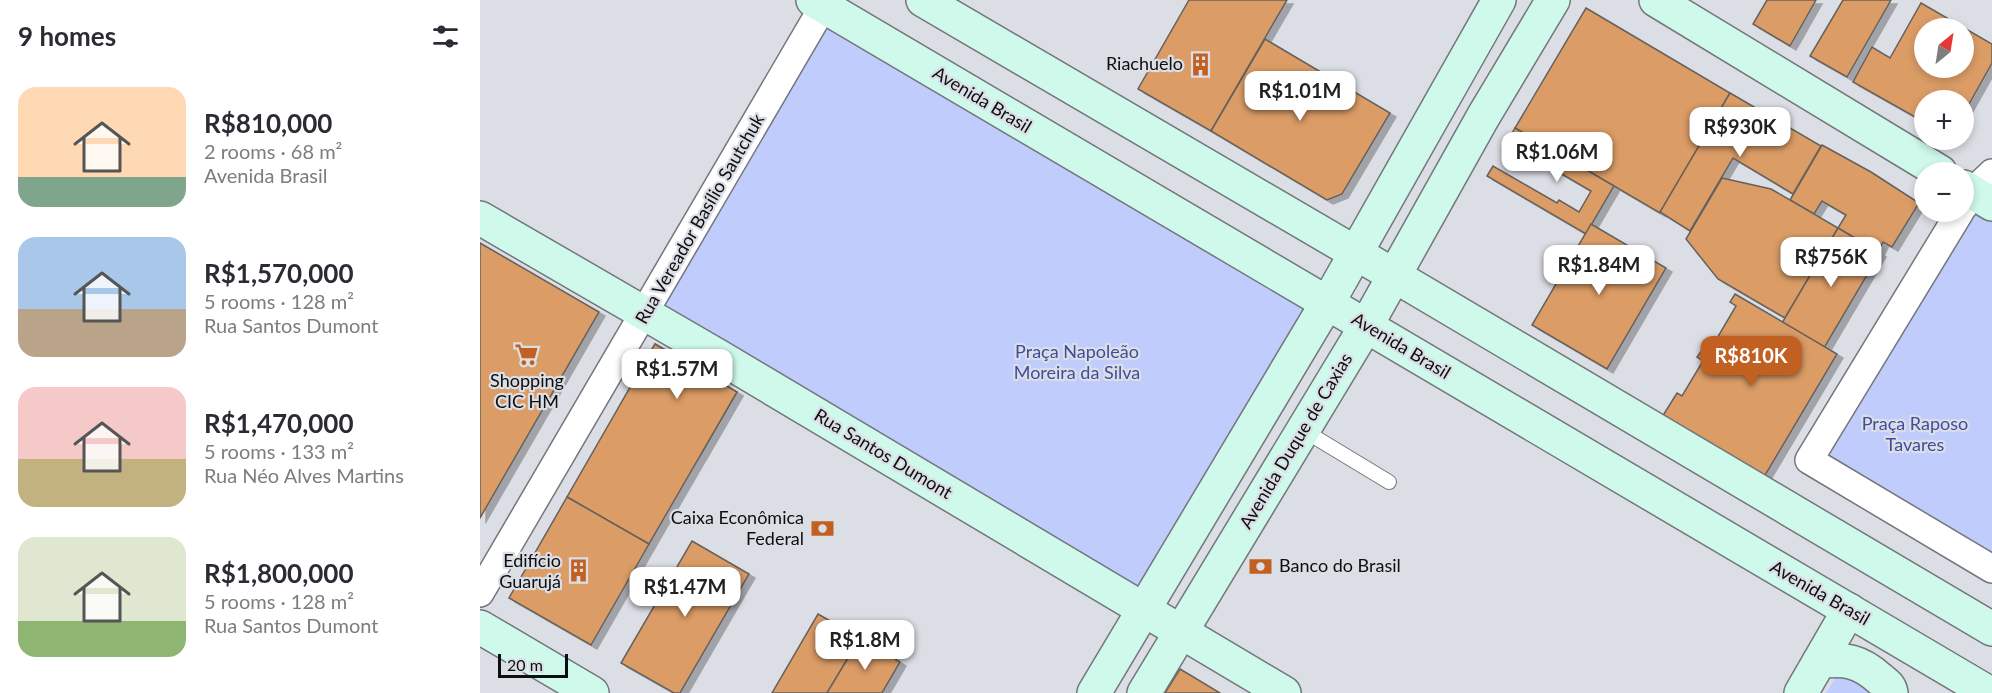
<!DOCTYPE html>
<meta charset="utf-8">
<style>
:root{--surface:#fff;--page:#f2f2f3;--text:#2b2b33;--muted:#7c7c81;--accent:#c16020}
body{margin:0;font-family:Lato,sans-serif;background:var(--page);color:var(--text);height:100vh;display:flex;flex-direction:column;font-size:22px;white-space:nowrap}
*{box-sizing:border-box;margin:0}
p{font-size:20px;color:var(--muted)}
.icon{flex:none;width:33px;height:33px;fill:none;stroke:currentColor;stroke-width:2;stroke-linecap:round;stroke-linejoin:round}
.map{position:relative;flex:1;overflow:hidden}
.side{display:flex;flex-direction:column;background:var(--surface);width:480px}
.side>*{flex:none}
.needle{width:39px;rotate:30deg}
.controls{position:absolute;left:1434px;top:18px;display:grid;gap:12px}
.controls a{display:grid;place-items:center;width:60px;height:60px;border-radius:50%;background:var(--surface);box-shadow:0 3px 9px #0003;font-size:30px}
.scale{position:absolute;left:18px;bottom:15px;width:70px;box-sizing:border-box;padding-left:6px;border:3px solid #0d0e10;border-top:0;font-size:16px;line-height:21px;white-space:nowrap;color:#0d0e10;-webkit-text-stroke:4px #dcdee5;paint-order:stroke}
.price{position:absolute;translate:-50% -51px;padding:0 14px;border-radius:12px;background:#fff;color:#222;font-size:20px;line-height:39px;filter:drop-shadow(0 2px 3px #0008)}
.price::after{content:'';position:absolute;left:50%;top:36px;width:18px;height:14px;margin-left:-9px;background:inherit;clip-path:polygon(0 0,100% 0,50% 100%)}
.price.selected{background:var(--accent);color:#fff}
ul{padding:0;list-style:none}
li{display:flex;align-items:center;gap:18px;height:150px;padding:0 18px}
li span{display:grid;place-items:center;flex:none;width:168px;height:120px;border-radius:18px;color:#555}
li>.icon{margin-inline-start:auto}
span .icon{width:72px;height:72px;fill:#fffc;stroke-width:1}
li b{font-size:26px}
h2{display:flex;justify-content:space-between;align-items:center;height:72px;padding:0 18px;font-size:26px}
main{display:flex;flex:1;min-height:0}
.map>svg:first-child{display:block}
.green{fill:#bfccfc}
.building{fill:#db9c66;stroke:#66615d;stroke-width:1.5;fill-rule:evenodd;filter:url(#shadow)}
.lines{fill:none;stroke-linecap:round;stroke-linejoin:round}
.lane-casing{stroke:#74767b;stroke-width:16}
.street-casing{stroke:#74767b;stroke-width:30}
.secondary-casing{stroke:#74767b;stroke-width:36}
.lane{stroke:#fff;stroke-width:14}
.street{stroke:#fff;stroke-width:27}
.secondary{stroke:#cef9eb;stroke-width:33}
.labels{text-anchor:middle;stroke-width:4.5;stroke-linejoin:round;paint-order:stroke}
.poi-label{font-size:18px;fill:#0d0e10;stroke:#dcdee5;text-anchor:end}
.street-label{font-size:18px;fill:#0d0e10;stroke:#dcdee5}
.park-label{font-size:18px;fill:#404d9f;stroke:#dcdee5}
</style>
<main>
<section class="side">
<h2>9 homes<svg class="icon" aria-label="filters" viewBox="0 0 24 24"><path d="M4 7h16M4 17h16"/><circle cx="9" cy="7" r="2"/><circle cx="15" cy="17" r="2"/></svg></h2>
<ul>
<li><span style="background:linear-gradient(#ffd9b3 75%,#7fa58c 0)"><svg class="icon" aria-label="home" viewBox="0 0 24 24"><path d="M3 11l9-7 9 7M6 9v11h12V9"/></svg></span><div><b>R$810,000</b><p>2 rooms · 68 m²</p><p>Avenida Brasil</p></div></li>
<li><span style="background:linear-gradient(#a9c7e8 60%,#b9a48a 0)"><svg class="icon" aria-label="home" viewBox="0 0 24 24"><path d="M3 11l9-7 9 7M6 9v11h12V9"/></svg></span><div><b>R$1,570,000</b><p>5 rooms · 128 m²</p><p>Rua Santos Dumont</p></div></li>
<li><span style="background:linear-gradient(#f6c9c9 60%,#c2b280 0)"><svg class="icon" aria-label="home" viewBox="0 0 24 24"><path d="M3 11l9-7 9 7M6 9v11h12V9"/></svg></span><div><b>R$1,470,000</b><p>5 rooms · 133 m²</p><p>Rua Néo Alves Martins</p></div></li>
<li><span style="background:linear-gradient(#dfe7d0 70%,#8fb573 0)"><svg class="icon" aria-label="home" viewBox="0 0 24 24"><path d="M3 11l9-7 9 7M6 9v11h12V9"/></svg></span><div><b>R$1,800,000</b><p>5 rooms · 128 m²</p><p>Rua Santos Dumont</p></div></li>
</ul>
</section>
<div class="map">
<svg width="1512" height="693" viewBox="0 0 1512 693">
<defs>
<filter id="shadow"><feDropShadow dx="6" dy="4" stdDeviation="0" flood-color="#0004"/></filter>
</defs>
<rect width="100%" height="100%" fill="#dcdee5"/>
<g class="green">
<path d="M344,6l503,297 -183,307 -499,-295z"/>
<path d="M1512,204v365l-183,-109 151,-248z"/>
<path d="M1361,673l36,20h-51l10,-16z"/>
</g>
<g class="building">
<path d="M709,0h98l-76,131 -73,-42z"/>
<path d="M1287,0h49l-26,46 -37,-22z"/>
<path d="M1363,0h48l-44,77 -37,-21z"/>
<path d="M1441,3l71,41v19l-28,50v-13h-40v22l-71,-40 19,-35 18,11zM1444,28h40v40h-40z"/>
<path d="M1106,8l144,85 -70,120 -145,-85z"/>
<path d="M785,39l125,74 -48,81 -15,6 -116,-69z"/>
<path d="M1250,93l91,53 -28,48 -60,-36 -43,73 -30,-19z"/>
<path d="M1035,128l99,58 -28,48 -99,-58 6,-10 64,37 2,-3 20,12 12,-21 -84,-49z"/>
<path d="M1342,145l49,27 48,31 -27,44 -9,-5 -5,10 -40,-24 8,-13 -24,-14 -8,13 -24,-14z"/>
<path d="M1242,178l49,11 67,39 -53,90 -67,-39 -32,-40z"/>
<path d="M1111,224l75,44 -59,101 -75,-44z"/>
<path d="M1358,228l42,25 -56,95 -42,-25z"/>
<path d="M0,243l119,69 -119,206z"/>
<path d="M1255,294l102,60 -73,123 -102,-60 15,-24 5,3 21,-35 -6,-4 6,-8 6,3 27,-46 -6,-4z"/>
<path d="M175,344l82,48 -37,64 -82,-47z"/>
<path d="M175,344l82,48 -88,152 -82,-47z"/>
<path d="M87,497l82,47 -58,101 -82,-47z"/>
<path d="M212,541l57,33 -69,119h-6l-53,-30z"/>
<path d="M338,614l42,24 -33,55h-55z"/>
<path d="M380,638l40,24 -18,31h-55z"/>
<path d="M700,669l40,24h-55z"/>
</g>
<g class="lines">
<defs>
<path id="lane" d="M823,430l86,52"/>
<g id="street">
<path d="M1484,206l8,-14 20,-19"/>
<path d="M1480,212l-151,248 183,109"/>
<path d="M0,593l347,-593"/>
</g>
<g id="secondary">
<path d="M333,0l1176,693"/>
<path d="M443,0l472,276 597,353"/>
<path d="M1176,0l284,172"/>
<path d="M1484,187l28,17"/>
<path d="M0,218l238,138 566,337"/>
<path d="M0,627l112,66"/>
<path d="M1339,662c26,-4 41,-1 61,17 5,4 10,7 11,14"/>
<path d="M614,693l242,-405 163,-288"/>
<path d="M664,693l222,-367 117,-209 70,-117"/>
<path d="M1321,693l48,-83"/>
</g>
</defs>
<use href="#lane" class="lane-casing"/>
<use href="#street" class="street-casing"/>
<use href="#secondary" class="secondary-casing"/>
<use href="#lane" class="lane"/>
<use href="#street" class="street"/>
<use href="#secondary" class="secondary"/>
</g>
<defs>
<symbol id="building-bare" viewBox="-9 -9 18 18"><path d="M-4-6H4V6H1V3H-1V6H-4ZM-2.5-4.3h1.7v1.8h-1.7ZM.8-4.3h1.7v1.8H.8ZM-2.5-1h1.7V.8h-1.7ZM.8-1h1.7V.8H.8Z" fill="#c16020" stroke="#dcdee5" stroke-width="2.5" paint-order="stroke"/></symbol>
<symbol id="supermarket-bare" viewBox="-9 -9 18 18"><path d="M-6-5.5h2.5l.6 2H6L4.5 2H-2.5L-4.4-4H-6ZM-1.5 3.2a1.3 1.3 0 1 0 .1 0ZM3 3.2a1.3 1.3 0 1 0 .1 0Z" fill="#c16020" stroke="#dcdee5" stroke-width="2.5" paint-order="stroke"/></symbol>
<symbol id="bank-bare" viewBox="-9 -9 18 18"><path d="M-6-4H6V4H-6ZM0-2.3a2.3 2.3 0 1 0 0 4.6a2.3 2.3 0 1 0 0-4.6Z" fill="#c16020" stroke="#dcdee5" stroke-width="2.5" paint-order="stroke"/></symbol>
</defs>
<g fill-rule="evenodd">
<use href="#building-bare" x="704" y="48" width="33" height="33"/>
<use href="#supermarket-bare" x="30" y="338" width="33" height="33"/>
<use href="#bank-bare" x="326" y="512" width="33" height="33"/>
<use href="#bank-bare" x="764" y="550" width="33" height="33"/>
<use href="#building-bare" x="82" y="554" width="33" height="33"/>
</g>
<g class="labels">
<g class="poi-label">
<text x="703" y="70">Riachuelo</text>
<text x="47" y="387" text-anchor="middle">Shopping<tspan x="47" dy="21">CIC HM</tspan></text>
<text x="324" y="524">Caixa Econômica<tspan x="324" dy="21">Federal</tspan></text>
<text x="81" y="567">Edifício<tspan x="81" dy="21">Guarujá</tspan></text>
<text x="799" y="572" text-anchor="start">Banco do Brasil</text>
</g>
<g class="street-label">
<text transform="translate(502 100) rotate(31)" y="6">Avenida Brasil</text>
<text transform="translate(220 219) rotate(-60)" y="6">Rua Vereador Basílio Sautchuk</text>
<text transform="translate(921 346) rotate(31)" y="6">Avenida Brasil</text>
<text transform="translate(816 441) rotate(-59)" y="6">Avenida Duque de Caxias</text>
<text transform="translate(403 454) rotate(31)" y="6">Rua Santos Dumont</text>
<text transform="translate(1340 593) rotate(30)" y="6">Avenida Brasil</text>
</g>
<g class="park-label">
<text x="597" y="358">Praça Napoleão<tspan x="597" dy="21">Moreira da Silva</tspan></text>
<text x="1435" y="430">Praça Raposo<tspan x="1435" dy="21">Tavares</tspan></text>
</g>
</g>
</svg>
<div class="controls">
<a><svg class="needle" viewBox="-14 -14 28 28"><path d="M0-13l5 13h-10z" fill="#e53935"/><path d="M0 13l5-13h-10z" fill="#7c7c81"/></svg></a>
<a>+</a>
<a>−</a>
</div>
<div class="scale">20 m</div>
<b class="price" style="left:820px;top:122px">R$1.01M</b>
<b class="price" style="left:1260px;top:158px">R$930K</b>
<b class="price" style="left:1077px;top:183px">R$1.06M</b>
<b class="price" style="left:1351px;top:288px">R$756K</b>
<b class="price" style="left:1119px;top:296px">R$1.84M</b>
<b class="price selected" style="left:1271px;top:387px">R$810K</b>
<b class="price" style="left:197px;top:400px">R$1.57M</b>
<b class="price" style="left:205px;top:618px">R$1.47M</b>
<b class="price" style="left:385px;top:671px">R$1.8M</b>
</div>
</main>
